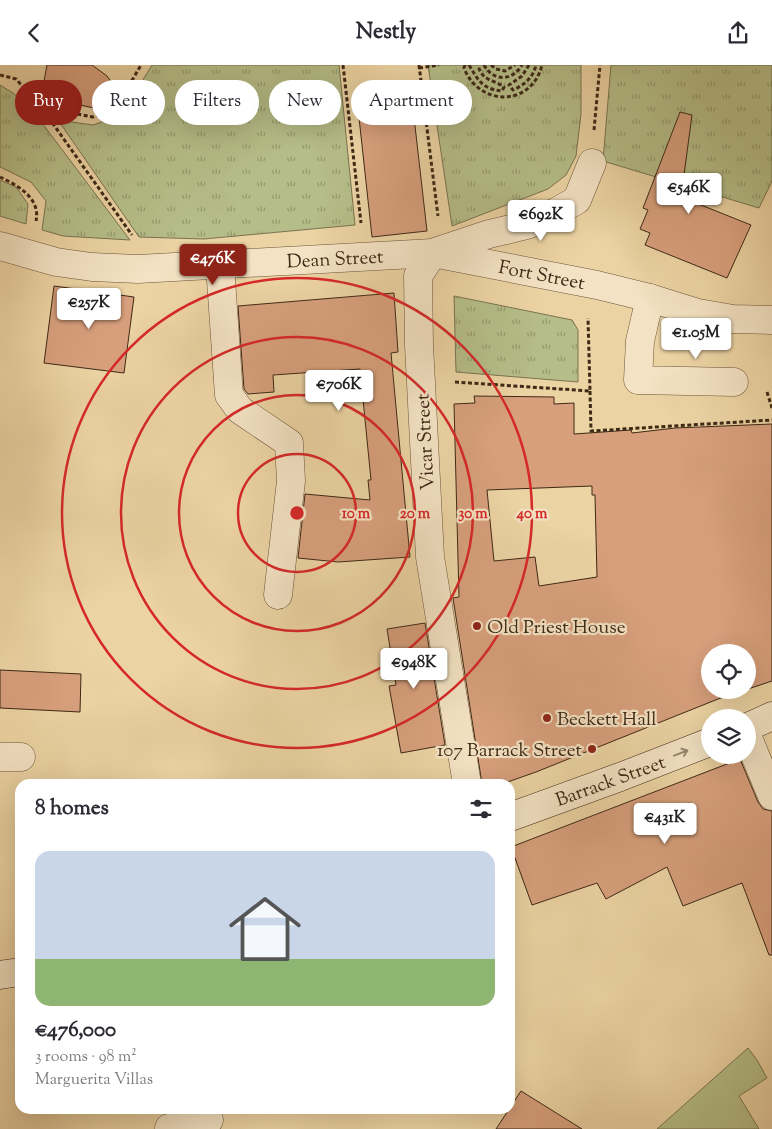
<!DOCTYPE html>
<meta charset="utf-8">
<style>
:root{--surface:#fff;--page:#f2f2f3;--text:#2b2b33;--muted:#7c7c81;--accent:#8f2418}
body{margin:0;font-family:"Sorts Mill Goudy",serif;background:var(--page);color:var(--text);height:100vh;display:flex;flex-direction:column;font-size:19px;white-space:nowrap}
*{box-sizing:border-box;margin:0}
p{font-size:16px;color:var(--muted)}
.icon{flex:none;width:28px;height:28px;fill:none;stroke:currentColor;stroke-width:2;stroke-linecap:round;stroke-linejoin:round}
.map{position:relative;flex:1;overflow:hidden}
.side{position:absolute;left:15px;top:714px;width:500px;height:335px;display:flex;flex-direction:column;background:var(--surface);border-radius:15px;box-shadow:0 5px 20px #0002}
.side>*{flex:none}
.top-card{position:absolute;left:15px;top:15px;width:500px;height:45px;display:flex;gap:10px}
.tools{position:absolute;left:701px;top:579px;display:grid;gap:10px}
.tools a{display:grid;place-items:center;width:55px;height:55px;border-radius:50%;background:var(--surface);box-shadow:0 5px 20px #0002;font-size:25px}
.price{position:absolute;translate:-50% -42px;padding:0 11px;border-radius:5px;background:#fff;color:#222;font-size:16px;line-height:32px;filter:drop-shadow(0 1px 2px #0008)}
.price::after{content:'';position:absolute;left:50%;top:30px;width:15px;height:11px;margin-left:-8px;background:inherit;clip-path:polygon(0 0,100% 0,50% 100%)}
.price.active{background:var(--accent);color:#fff}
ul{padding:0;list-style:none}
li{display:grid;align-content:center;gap:10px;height:265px;padding:0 20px}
li span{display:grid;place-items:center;height:155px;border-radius:15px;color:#555}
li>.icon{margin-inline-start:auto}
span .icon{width:90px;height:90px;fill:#fffc;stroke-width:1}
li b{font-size:21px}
h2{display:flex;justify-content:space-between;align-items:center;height:60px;padding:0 20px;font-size:21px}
.pill{padding:0 18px;border-radius:22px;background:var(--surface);box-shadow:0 5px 20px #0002;font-size:18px;line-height:45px}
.pill.active{background:var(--accent);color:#fff}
header{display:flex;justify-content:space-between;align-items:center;height:65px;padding:0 20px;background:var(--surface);font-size:22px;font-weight:700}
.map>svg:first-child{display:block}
.grass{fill:url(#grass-tufts);stroke:#7a7350}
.garden{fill:#b5bd88;stroke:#7a7350}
.building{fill:#d79f7c;stroke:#3e2917;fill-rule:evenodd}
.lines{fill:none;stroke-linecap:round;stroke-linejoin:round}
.street-casing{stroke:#6a543a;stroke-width:29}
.secondary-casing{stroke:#3e2917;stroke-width:29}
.path{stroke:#3e2917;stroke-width:3;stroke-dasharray:4 2.5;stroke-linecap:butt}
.street{stroke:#f3e2c3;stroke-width:28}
.secondary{stroke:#f3e2c3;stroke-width:28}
.oneway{stroke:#98866d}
.ring{fill:none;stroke:#d62828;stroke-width:2.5}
.poi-dot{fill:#8f2418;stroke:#f3e2c3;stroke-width:2}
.labels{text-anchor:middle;stroke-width:4.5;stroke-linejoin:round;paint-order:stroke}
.street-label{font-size:19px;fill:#3e2917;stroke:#f3e2c3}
.poi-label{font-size:19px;fill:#3e2917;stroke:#f3e2c3;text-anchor:start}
.centre{fill:#d62828;stroke:#f3e2c3;stroke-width:2.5}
.ring-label{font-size:15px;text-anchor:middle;font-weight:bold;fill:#d62828;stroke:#f3e2c3;stroke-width:4.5;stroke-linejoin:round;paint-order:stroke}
</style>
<header><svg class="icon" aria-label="back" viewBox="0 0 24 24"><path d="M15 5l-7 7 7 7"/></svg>Nestly<svg class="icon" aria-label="share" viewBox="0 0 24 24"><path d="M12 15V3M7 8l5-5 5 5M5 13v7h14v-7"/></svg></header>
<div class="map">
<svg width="772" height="1064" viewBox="0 0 772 1064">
<defs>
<pattern id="grass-tufts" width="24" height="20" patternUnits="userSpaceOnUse" patternTransform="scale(1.25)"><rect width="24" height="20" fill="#b5bd88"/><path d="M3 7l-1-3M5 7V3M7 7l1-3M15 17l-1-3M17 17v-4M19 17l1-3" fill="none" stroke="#959a6e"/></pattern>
</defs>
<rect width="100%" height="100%" fill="#ecd3a3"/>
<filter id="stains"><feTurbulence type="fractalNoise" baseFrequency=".004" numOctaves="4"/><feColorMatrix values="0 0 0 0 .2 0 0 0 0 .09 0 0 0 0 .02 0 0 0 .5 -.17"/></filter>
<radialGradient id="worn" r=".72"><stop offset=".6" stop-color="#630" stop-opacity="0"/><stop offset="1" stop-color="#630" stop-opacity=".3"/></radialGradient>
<g class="grass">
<path d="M152,0h187l16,160 -151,14 -65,-2 -81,-117 35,5 28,-10z"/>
<path d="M428,0h153v49l-5,42 -10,19 -18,14 -96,37z"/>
<path d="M611,0h161v116l-13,27 -156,-47z"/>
<path d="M0,20l13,8 20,18 97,129 -67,-4 -21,-6 4,-29 -15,-19 -31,-15z"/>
<path d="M0,115l16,7 12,17 -2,20 -26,-8z"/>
<path d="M454,231l118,24 6,10v52l-122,-10z"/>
</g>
<path class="garden" d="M748,983l9,12 10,18 -28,18 20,33h-102z"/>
<g class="building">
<path d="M47,0h45l15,11 5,7 1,8 -3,9 -6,6 -10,2 -53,-11z"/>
<path d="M410,17l17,149 -55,6 -16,-147z"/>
<path d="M680,47l12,3 -11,82 70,28 -24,53 -82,-33 5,-12 -10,-4 8,-19 -5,-2z"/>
<path d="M54,221l80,11 -10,76 -80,-10z"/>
<path d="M394,228l4,59 -7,1 19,204 -72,5 -40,-4 7,-64 65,6 -2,-20h3l-11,-111 -87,6 1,17 -26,2 -4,-5 -6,-83z"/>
<path d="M474,331l80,1v7l20,-1v31l57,-4 1,3 43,-5 97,-4v257l-24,8v-36h-38v37h36l-28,9 -182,73 -34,12h-20l-29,-186 6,-1 -5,-193 21,-1zM592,421v9h3l2,82 -58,9 -4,-29 -41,4 -7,-71z"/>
<path d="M425,558l20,122 -44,8 -12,-67 7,-1 -9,-56z"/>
<path d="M0,605l81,4 -1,38 -80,-4z"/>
<path d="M740,694l18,43 5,7 9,2v144h-3l-27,-72 -59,23 -16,-39 -61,32 -9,-16 -65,22 -21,-58z"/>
<path d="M521,1026l61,38h-86z"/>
</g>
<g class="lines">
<defs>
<g id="street">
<path d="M0,181l56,16 36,5 46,2 295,-16 164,32 53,13 48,15 35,6 39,1"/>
<path d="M435,187l54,-18 38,-9 29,-13 21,-12 15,-37"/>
<path d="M433,188l-15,23 1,69 11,212 37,227"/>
<path d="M220,200l9,130 11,15 49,33 2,38 -13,114"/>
<path d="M650,233l-10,43 -2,39 96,2"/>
<path d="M748,673l24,58"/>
<path d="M0,692h21"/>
<path d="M169,1063l40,-8 -2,-11"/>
</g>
<g id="secondary">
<path d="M748,662l24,-11"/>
<path d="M510,752l110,-40 90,-35"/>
<path d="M0,910l20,-3"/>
</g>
</defs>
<use href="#street" class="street-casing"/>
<use href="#secondary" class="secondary-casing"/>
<g class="path">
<path d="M343,0l18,158"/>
<path d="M419,0l19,151"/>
<path d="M465,0l-1,3c15,39 68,39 78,-3"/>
<path d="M469,0c9,15 13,24 33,26l2,-4c-10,-8 -22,-5 -26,-22"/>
<path d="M484,0c9,17 29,16 38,0"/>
<path d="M491,0l5,4 9,2 10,-6"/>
<path d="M529,0l-7,11 -13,9 4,5c11,-5 20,-12 23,-25"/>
<path d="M419,3l20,-3"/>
<path d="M0,10l16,4 25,28 52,10 24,-11 24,-41"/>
<path d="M41,42l91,128"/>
<path d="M594,65l6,-65"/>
<path d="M0,112c17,8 41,21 36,44"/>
<path d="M455,317l135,9 -2,-73"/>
<path d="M590,326l1,40 181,-11"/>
<path d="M767,327l5,16"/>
</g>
<use href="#street" class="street"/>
<use href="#secondary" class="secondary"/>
</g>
<defs><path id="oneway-shaft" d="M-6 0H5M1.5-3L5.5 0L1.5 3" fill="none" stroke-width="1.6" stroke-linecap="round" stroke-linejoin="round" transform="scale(1.25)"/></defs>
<use class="oneway" href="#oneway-shaft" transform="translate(681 688) rotate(-21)"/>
<g class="ring">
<circle cx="297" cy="448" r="59"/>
<circle cx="297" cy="448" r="118"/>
<circle cx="297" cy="448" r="176"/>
<circle cx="297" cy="448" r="235"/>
</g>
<g class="poi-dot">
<circle cx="477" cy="561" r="5"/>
<circle cx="547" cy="653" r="5"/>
<circle cx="592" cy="684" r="5"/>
</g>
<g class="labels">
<g class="street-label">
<text transform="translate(335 193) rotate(-3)" y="7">Dean Street</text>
<text transform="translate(542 209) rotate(11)" y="7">Fort Street</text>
<text transform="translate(424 377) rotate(-93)" y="7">Vicar Street</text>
<text transform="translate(610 715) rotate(-20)" y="7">Barrack Street</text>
</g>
<g class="poi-label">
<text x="487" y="568">Old Priest House</text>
<text x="557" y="660">Beckett Hall</text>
<text x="582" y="691" text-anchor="end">107 Barrack Street</text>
</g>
</g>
<circle cx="297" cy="448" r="8" class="centre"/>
<g class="ring-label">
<text x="356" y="453">10 m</text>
<text x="415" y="453">20 m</text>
<text x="473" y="453">30 m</text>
<text x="532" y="453">40 m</text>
</g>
<rect width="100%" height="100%" filter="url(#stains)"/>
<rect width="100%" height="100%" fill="url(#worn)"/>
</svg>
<div class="tools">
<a><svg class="icon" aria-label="locate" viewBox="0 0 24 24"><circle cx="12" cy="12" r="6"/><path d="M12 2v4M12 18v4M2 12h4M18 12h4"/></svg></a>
<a><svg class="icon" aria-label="layers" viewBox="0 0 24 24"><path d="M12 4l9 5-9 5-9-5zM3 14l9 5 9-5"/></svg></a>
</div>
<b class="price" style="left:689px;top:150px">€546K</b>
<b class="price" style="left:541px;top:177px">€692K</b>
<b class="price active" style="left:213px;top:221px">€476K</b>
<b class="price" style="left:89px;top:265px">€257K</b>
<b class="price" style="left:696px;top:295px">€1.05M</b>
<b class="price" style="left:339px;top:347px">€706K</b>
<b class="price" style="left:414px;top:625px">€948K</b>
<b class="price" style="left:665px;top:780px">€431K</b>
<div class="top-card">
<a class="pill active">Buy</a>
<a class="pill">Rent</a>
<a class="pill">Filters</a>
<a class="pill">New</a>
<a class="pill">Apartment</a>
</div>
<section class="side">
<h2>8 homes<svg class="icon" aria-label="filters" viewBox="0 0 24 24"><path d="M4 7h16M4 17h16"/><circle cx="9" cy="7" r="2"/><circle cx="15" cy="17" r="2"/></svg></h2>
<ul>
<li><span style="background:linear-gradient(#c9d6e8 70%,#8fb573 0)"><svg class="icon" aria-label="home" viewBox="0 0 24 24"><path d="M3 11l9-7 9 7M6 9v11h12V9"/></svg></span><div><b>€476,000</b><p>3 rooms · 98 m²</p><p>Marguerita Villas</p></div></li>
</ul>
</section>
</div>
